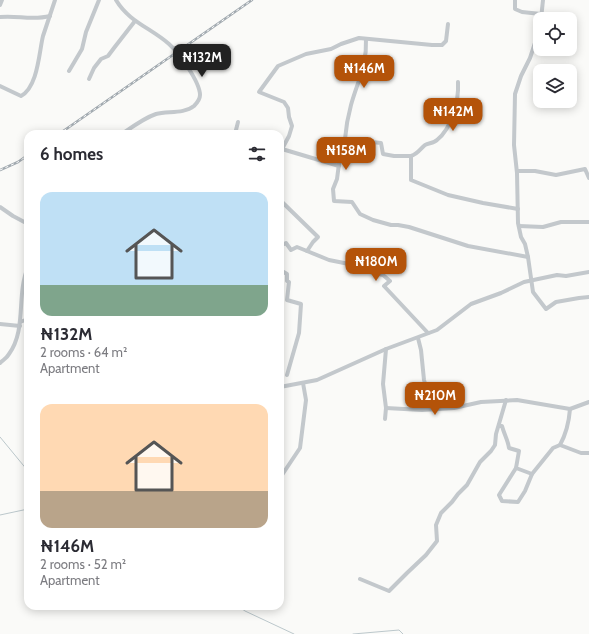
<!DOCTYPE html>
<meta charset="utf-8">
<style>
:root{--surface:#fff;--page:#f7f7f7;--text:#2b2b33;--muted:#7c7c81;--accent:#b45309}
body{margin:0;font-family:Cabin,sans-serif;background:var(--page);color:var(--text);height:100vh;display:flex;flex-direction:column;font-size:15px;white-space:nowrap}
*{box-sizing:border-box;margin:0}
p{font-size:13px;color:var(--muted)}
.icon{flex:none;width:22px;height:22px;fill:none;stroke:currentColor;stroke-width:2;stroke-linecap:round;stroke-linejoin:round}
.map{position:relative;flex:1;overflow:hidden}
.details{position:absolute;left:24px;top:130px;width:260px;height:480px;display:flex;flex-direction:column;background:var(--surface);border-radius:12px;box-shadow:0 2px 10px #0003}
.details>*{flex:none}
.tools{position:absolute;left:533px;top:12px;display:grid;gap:8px}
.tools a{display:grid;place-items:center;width:44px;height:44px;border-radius:8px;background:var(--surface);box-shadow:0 2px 10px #0003;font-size:20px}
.price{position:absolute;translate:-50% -34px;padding:0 9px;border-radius:8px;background:var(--accent);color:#fff;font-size:13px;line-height:26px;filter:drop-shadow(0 1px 2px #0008)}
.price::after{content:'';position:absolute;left:50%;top:24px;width:12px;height:9px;margin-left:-6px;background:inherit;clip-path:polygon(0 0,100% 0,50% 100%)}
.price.current{background:#222;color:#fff}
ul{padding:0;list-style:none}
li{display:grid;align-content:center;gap:8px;height:212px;padding:0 16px}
li span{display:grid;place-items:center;height:124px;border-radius:12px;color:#555}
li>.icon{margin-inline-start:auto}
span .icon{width:72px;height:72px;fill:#fffc;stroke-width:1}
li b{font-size:17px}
h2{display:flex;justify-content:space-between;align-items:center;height:48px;padding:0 16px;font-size:17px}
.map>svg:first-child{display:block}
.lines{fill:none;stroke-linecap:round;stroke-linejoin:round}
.stream{stroke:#bbc7cb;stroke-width:1}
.minor{stroke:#c3c8cc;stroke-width:4}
.rail-casing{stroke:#a2aab0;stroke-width:2.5}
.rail{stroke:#fff;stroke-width:1;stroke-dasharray:3;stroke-linecap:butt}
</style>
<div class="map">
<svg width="589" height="634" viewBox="0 0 589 634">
<rect width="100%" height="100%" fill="#fafaf8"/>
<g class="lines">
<g class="stream">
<path d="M0,437l28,34"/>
<path d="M0,515l28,-6"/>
<path d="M238,606l7,5 49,23"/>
<path d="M353,634l46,-4 4,4"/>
</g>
<g class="minor">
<path d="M116,0c13,22 35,28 53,44 10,9 31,38 31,51 0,4 -3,8 -6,11 -10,8 -26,5 -38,8 -12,4 -24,13 -34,20"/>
<path d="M515,0v9l7,3 19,2"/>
<path d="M0,5l2,-5"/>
<path d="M0,17c18,-2 31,4 50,-1"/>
<path d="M541,19l2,-19"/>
<path d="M540,28l-10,30 -9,18 -6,18 -1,51 3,28 1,50 3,14 4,7 3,13 5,35 13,17 10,-7 23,-4 10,-1"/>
<path d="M69,71l13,-22 4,-17 13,-32"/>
<path d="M89,79l5,-11 7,-9 7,-3 6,-8 21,-27"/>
<path d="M0,86l21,10c17,-9 18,-44 22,-60 4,-12 8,-24 12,-36"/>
<path d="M235,134l3,-12"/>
<path d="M345,139c1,-12 3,-23 6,-34 7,-25 16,-39 15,-66"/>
<path d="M282,149l7,-13 3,-10 -3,-9 -1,-9 -4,-6 -25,-10 19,-26 28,-12 25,-5 10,-5 18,-6 73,7h10l4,-4 2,-17"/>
<path d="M280,151l2,-2 57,17"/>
<path d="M411,156c7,-2 9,-7 14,-11 4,-2 9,-2 12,-5 15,-12 22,-39 21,-58"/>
<path d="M517,171h18l21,4 29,-6 4,9"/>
<path d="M280,200l38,37 -5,5 -6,9 -10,-4 -6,3 -5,-7 -6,3"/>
<path d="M0,207l13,9 15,8"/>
<path d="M518,209l-35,-6 -35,-8 -37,-15v-24h-17l-11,-2 -2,-11 -36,-4 -3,2 -5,38 -4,10 1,12 18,1 8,12 13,6 18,5h7l11,2 59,19 60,11"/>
<path d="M519,226l24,1 18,-5h28"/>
<path d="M307,251l22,9 20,4 17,7 17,4 7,6 -6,5 44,47"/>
<path d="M280,254l2,17 5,3v7l2,1 -2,18 14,4 -2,29 -12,42"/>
<path d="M20,322l8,-3"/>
<path d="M0,324l20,2"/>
<path d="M418,338l3,12 3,30 6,19 8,10 16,-1 27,-6 36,-2 53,9 19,-7"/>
<path d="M0,363c3,-3 7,-5 9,-9 18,-25 7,-59 19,-87"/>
<path d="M280,387l37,-7 69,-31 51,-19 34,-26 30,-11 23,-11 33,-7 9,1 23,-4"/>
<path d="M386,408l36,2 16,-1"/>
<path d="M570,409c-1,13 -4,25 -10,36l21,8h8"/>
<path d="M385,419l1,-11 -3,-24 3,-35"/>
<path d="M499,426h3c2,8 6,14 7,22l10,3 -3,17 16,6 21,-26 7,-3"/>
<path d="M516,468l-17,27 3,6 16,1 7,-11 7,-17"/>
<path d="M280,478l20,-30 6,-48 -3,-17"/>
<path d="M360,579l29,12 18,-18 19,-18 11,-14 -1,-16 5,-12 11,-11 6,-8 9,-9 13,-23 11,-11 4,-6 1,-11 10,-34"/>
</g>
<defs>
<g id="rail">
<path d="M59,134l193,-134"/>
<path d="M0,170l18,-8 10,-7"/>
</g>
</defs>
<use href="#rail" class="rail-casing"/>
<use href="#rail" class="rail"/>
</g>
</svg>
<div class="tools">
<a><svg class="icon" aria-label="locate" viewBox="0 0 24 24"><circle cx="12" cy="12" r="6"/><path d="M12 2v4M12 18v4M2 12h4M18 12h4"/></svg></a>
<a><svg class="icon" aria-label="layers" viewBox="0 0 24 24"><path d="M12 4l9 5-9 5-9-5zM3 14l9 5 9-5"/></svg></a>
</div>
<b class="price current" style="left:202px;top:78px">₦132M</b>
<b class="price" style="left:364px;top:89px">₦146M</b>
<b class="price" style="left:453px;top:132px">₦142M</b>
<b class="price" style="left:346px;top:171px">₦158M</b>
<b class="price" style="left:376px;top:282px">₦180M</b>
<b class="price" style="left:435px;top:416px">₦210M</b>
<section class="details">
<h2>6 homes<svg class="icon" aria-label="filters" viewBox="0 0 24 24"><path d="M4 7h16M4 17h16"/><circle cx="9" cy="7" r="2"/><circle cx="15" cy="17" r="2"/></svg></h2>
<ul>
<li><span style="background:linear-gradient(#bfe0f5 75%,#7fa58c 0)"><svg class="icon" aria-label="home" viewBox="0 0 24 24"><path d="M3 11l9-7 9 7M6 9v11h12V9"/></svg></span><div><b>₦132M</b><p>2 rooms · 64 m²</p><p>Apartment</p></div></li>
<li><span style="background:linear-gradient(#ffd9b3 70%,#b9a48a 0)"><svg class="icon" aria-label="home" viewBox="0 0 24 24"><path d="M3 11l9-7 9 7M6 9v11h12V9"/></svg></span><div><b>₦146M</b><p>2 rooms · 52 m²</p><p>Apartment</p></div></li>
</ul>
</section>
</div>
